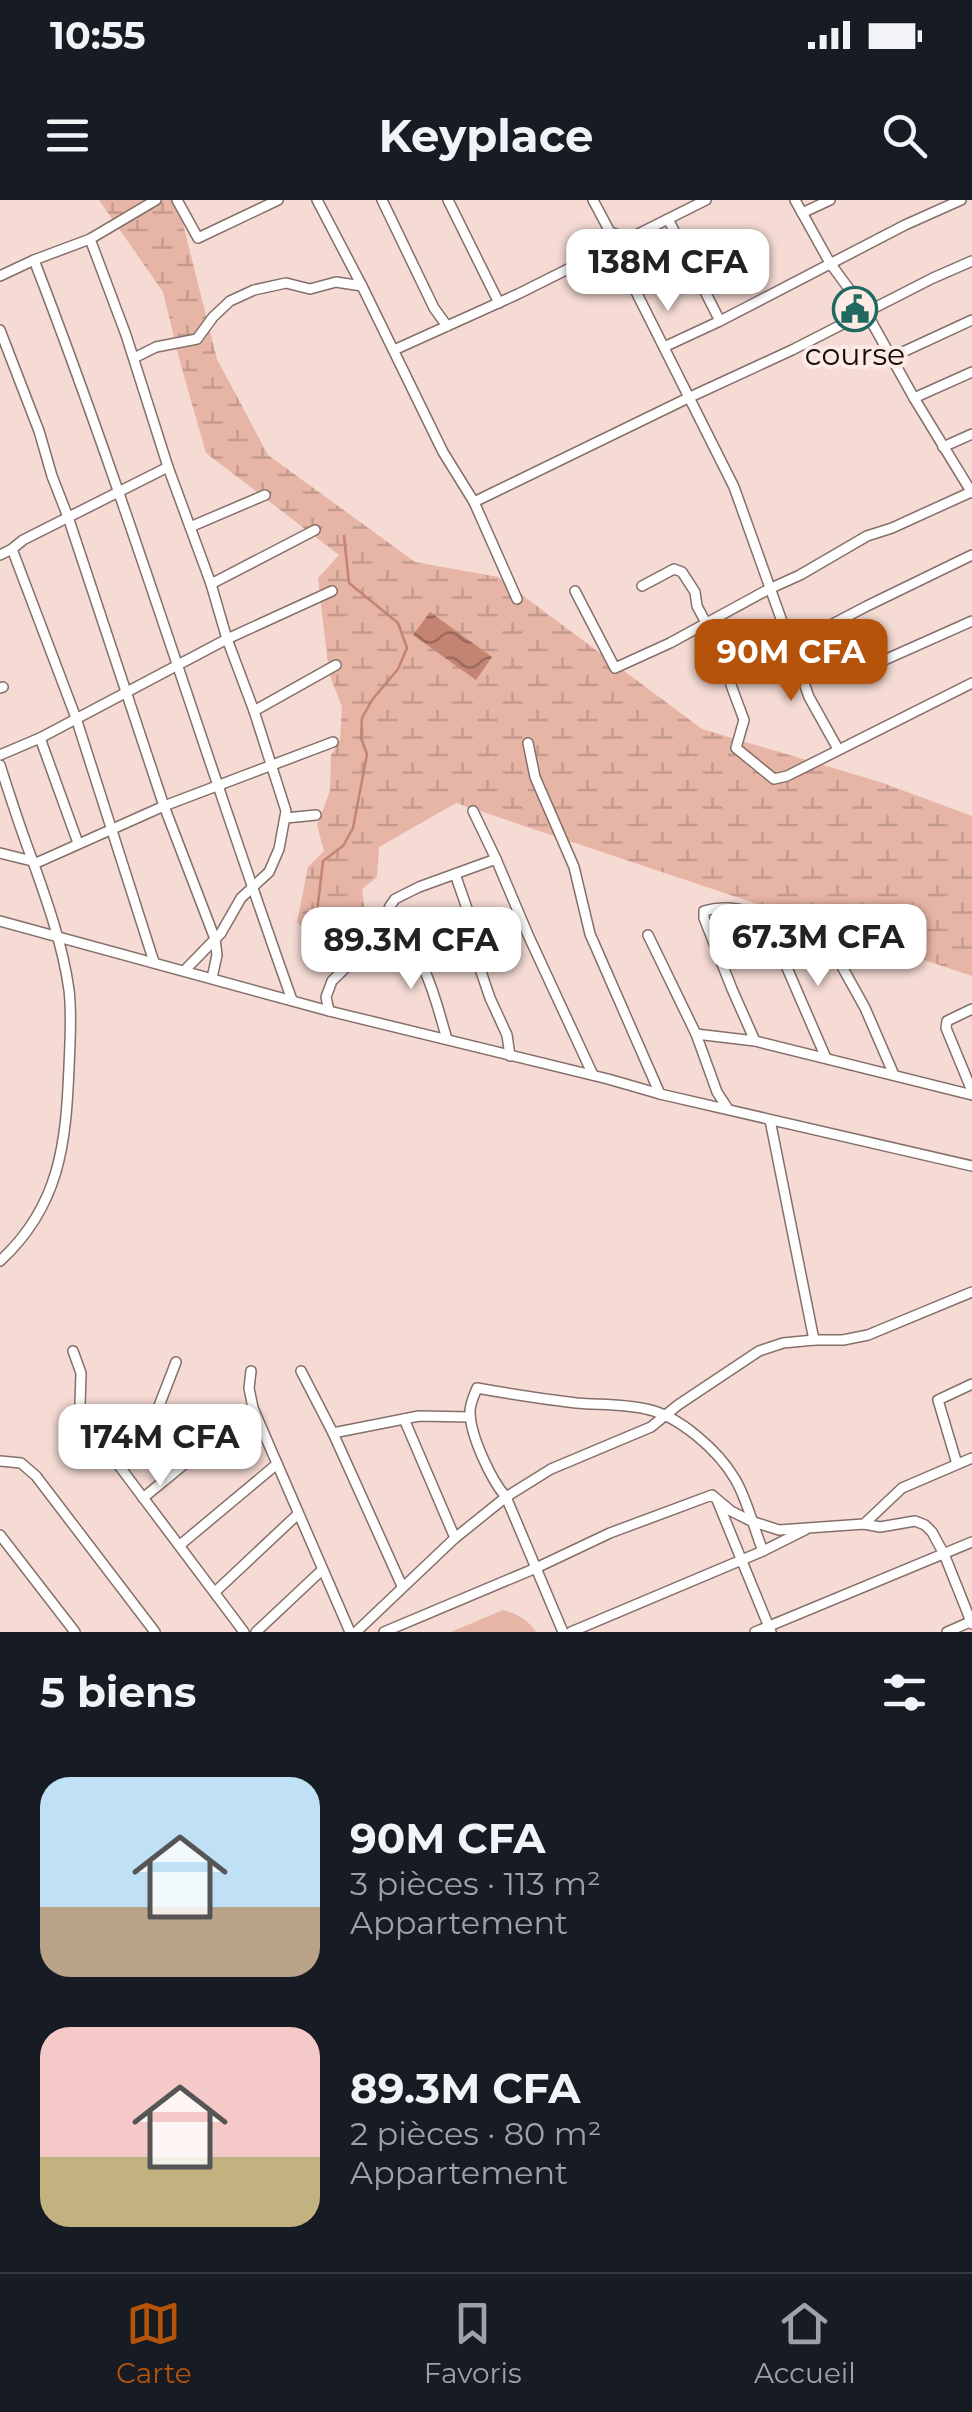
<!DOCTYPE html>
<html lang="fr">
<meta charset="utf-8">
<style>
:root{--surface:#171b24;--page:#242831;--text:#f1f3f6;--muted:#9ea1a6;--line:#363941;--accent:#b45309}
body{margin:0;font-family:Montserrat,sans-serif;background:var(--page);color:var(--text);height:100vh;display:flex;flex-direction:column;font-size:38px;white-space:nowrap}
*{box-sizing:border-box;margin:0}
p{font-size:32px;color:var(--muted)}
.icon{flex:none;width:55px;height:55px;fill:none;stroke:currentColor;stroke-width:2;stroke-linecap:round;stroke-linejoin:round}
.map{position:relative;height:1432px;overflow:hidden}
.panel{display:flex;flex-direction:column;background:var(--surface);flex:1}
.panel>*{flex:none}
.price{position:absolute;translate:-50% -85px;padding:0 22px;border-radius:20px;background:#fff;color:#222;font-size:32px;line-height:65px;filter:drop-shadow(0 2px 5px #0008)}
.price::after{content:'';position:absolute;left:50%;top:60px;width:30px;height:22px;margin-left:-15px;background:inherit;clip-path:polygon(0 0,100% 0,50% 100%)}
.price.on{background:var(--accent);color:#fff}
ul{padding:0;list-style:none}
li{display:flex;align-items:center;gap:30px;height:250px;padding:0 40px}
li span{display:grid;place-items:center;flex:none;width:280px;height:200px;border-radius:30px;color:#555}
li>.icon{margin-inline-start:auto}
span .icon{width:120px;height:120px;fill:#fffc;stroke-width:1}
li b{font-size:42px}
h2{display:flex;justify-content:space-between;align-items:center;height:120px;padding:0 40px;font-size:42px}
.status{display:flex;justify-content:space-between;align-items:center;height:70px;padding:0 50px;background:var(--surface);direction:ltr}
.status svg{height:28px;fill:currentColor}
header{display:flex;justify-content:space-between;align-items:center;height:130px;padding:0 40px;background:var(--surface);font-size:45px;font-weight:700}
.tabs{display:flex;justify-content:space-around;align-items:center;height:140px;border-top:2px solid var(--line);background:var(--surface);font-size:28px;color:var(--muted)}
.tabs a{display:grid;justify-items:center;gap:5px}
.tabs .on{color:var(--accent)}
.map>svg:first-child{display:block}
.wetland{fill:url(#wetland-marsh)}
.pitch{fill:#e7b5a6}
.water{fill:url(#water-waves)}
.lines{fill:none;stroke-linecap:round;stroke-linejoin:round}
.stream{stroke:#c38472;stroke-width:2.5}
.minor-casing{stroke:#856f69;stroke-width:12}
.minor{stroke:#fff;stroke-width:9}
.labels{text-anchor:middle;stroke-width:8;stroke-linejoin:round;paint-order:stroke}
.poi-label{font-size:30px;fill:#140c0a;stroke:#feeae4}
</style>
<div class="status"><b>10:55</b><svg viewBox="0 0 49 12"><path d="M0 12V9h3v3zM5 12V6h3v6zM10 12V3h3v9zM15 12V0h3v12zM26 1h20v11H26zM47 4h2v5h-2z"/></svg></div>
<header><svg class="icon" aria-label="menu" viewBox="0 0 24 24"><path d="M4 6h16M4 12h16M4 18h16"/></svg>Keyplace<svg class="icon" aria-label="search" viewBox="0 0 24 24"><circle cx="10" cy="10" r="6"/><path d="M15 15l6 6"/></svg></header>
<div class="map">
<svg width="972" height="1432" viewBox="0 0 972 1432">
<defs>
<pattern id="wetland-marsh" width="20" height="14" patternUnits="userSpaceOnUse" patternTransform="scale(2.5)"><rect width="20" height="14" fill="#e7b5a6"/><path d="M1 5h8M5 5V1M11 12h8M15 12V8" fill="none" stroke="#c59a8e"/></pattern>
<pattern id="water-waves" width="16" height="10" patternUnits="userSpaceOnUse" patternTransform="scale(2.5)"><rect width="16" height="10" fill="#c38472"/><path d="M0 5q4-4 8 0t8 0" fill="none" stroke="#9d6a5c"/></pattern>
</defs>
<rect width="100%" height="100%" fill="#f5dbd4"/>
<path class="wetland" d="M99,0h76l3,4 39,155 51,96 147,107 83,15 204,152 178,53 92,34v160l-516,-173 -77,44 -2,30 -15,12 4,30 -24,4 -14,-3 -10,12 1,20 -22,-30 11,-55 16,-16 -7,-26 13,-34 1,-36 9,-15 2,-33 -13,-34 -11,-95 21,-23 -133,-102 -26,-91 -17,-70z"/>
<path class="pitch" d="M503,1410c15,4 24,9 33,22h-85z"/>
<path class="water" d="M430,412l62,45 -16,23 -63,-45z"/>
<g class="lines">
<path class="stream" d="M317,712l6,-51 20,-15 10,-18 14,-74 -6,-16 1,-20 10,-18 26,-31 9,-21 -9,-25 -49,-40 -5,-47"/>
<defs>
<g id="minor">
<path d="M177,0l21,38 80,-38"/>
<path d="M317,0l45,86 81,166 31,50 214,-104 104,-48 141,-72 39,-17"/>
<path d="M382,0l52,108 13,18"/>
<path d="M448,0l51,103"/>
<path d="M593,0l17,32 19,7"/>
<path d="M795,0l35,63 36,49 48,86 58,95"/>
<path d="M802,13l28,-13"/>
<path d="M668,19l52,102"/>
<path d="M90,39l36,96 42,132 43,117 16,55 27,72 32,100 -7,38 -10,23 -28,26 -20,35 -36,37"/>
<path d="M613,46l121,241 75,210 29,52"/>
<path d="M34,60c94,243 170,494 258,740"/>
<path d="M0,76l34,-16 56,-21 66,-39"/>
<path d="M0,130l39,101 13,45 16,41 96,289 51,133 2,16 -5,23"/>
<path d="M664,147l56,-26 185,-96 56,-25"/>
<path d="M394,150l124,-56 188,-94"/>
<path d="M892,157l80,-37"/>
<path d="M134,158l22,-11 41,-8 16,-22 17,-16 24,-11 32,-7 24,6 26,-7 26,4"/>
<path d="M914,198l58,-26"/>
<path d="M943,247l29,-13"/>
<path d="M474,302l43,97"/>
<path d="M190,327l75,-32"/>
<path d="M12,349l64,169 78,244"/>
<path d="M0,355l12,-6 11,-9 145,-73"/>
<path d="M211,384l104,-54"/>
<path d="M642,386l32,-17 8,3 13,20 2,14 9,17 13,14 5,11 7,37 13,35 -8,28 38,31 13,-3 185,-93"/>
<path d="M575,391l40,77 55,-25 99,-54 31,-14 67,-39 25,-8 79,-36"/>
<path d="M787,440l17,-1 63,-33 105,-51"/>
<path d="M862,470l110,-49"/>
<path d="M0,488l3,-1"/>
<path d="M254,511l82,-46"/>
<path d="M40,538l38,105"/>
<path d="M528,543l7,34 39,90 16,67 70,160"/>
<path d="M0,555l40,-17 187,-99 105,-48"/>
<path d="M0,565c10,31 20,63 32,94 15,42 31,87 37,131 3,25 1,51 0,77 -3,76 -9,139 -69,194"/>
<path d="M473,611l23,48"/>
<path d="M286,618l30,-3"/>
<path d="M0,653l32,8"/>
<path d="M34,664l130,-58 169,-64"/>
<path d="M455,674l15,43 4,34 16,47 17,37 3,21"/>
<path d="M0,721l329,90 279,68 52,15 312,72"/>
<path d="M382,730c42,7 54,74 65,109"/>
<path d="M648,735l48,99 21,58 11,17"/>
<path d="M830,745l35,63 29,67"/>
<path d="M972,809l-25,12 -1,7 26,63"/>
<path d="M329,811l-3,-14 6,-16 47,-46 11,-29 5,-7 24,-12 77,-28 33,78 64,138"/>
<path d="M696,834l59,7 217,54"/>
<path d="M755,841l-23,-52 -28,-71v-7c20,-6 50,-3 64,13l58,134"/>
<path d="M770,920l44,220"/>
<path d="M73,1151l8,22 -1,32 4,14 160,213"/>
<path d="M251,1171l-2,17 4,20 97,224"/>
<path d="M301,1171l32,62 69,153"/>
<path d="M404,1219l51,119"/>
<path d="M333,1233l86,-17 51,1"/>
<path d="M108,1251l49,-40 19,-49"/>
<path d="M0,1261l21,2 15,13 119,156"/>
<path d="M957,1264l-19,-64 34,-16"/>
<path d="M143,1298l110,-90"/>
<path d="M717,1300l54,132"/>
<path d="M864,1324l38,-36 70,-30"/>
<path d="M0,1335l75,97"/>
<path d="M180,1345l97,-81"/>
<path d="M763,1351l42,-21"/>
<path d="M215,1392l83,-78"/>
<path d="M256,1432l66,-62"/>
<path d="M356,1432l99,-94 51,-41 45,-28 100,-42 27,-22 81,-54 24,-8 31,-3h29l25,-5 104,-43"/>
<path d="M384,1432l152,-64 74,-35 102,-38 19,16 20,10 28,9 85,-6 16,3 35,-6 10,4 7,7 12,22 28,70"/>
<path d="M563,1432l-57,-135c-15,-17 -36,-62 -36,-85 0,-9 4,-16 7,-24 33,6 66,11 99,15 23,2 47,1 70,6 32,6 72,41 89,70 12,20 19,50 28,72l-192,81"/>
<path d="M755,1432l217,-90"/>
<path d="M947,1432l25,-11"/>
</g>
</defs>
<use href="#minor" class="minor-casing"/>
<use href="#minor" class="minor"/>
</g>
<defs>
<symbol id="civic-ring" viewBox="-11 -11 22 22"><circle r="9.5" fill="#feeae4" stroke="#1f6961" stroke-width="1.5"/><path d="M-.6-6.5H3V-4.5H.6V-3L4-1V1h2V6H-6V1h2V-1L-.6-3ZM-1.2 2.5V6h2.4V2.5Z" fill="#1f6961"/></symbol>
</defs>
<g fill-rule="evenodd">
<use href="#civic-ring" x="830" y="84" width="50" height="50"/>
</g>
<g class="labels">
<g class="poi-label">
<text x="855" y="165">course</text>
</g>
</g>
</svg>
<b class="price" style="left:668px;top:114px">138M CFA</b>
<b class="price on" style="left:791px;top:504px">90M CFA</b>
<b class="price" style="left:818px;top:789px">67.3M CFA</b>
<b class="price" style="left:411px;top:792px">89.3M CFA</b>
<b class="price" style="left:160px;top:1289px">174M CFA</b>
</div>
<section class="panel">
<h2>5 biens<svg class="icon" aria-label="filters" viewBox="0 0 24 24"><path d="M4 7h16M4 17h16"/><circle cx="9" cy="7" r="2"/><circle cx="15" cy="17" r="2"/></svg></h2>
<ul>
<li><span style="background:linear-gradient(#bfe0f5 65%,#b9a48a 0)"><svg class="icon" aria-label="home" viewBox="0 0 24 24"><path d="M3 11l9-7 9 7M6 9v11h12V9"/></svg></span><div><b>90M CFA</b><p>3 pièces · 113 m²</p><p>Appartement</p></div></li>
<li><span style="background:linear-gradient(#f6c9c9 65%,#c2b280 0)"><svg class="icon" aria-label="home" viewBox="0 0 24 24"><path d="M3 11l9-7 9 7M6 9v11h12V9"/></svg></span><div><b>89.3M CFA</b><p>2 pièces · 80 m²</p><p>Appartement</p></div></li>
</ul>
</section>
<nav class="tabs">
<a class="on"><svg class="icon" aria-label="map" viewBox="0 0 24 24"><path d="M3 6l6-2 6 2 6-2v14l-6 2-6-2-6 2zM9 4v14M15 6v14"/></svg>Carte</a>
<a><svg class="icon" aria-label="saved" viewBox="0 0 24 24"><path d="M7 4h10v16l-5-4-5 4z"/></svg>Favoris</a>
<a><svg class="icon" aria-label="home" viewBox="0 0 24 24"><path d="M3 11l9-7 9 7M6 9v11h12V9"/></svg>Accueil</a>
</nav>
